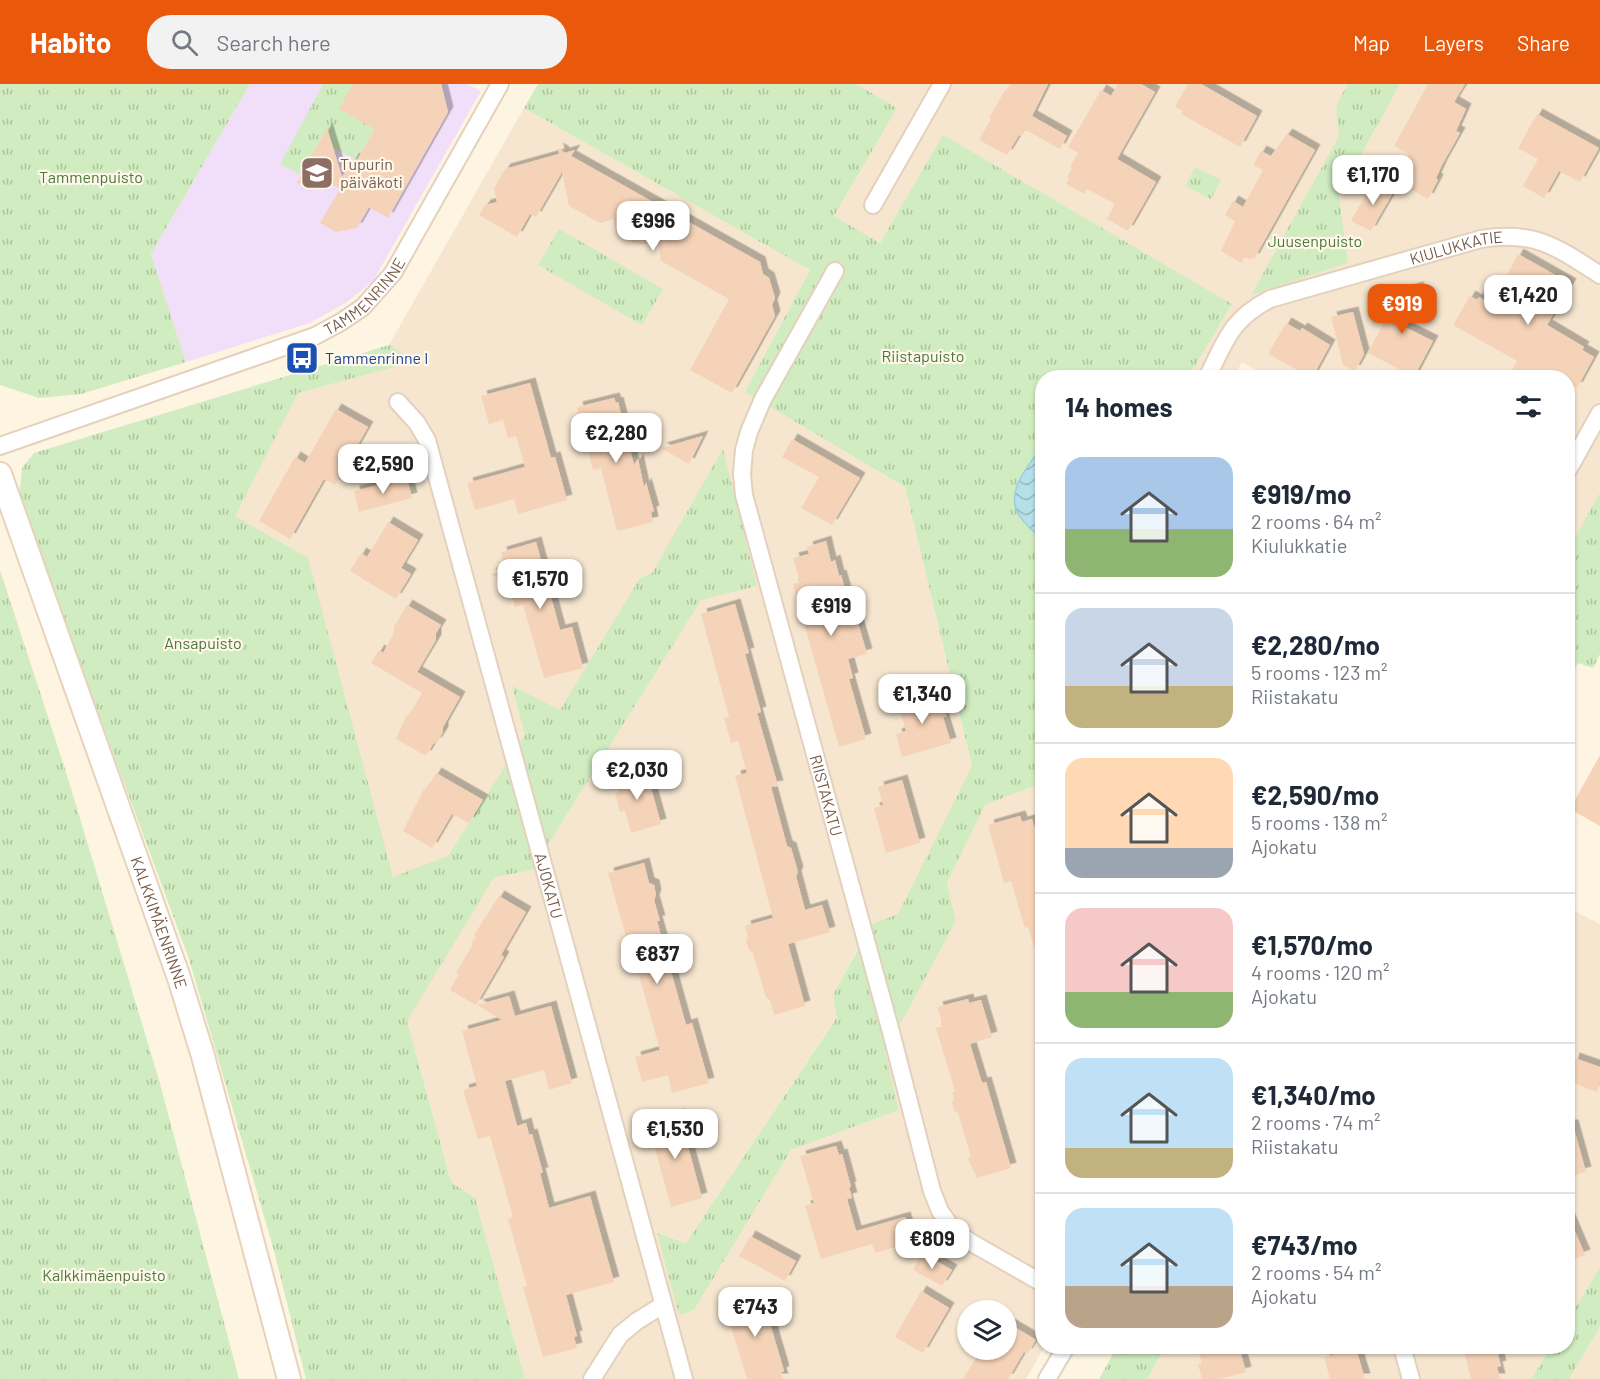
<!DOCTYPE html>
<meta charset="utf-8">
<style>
:root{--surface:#fff;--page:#f2f2f3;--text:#1f2937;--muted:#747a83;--line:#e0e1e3;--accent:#ea580c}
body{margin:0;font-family:Barlow,sans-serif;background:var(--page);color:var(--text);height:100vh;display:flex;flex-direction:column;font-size:22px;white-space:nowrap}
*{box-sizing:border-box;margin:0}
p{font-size:20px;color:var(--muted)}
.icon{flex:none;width:33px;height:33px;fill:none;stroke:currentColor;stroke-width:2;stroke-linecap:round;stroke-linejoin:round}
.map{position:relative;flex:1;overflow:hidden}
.panel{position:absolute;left:1035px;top:286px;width:540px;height:984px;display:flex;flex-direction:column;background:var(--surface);border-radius:24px;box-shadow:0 2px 4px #0004}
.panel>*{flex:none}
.buttons{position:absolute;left:957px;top:1216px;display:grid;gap:12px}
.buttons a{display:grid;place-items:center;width:60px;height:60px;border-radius:50%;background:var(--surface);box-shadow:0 2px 4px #0004;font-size:30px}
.price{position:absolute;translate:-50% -51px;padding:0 14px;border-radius:12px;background:#fff;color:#222;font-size:20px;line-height:39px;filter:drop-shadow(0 2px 3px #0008)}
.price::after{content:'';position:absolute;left:50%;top:36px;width:18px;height:14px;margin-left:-9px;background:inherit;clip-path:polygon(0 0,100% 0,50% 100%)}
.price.current{background:var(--accent);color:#fff}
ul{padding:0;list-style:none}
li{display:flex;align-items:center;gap:18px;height:150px;padding:0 30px}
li+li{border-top:2px solid var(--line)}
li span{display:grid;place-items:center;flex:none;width:168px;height:120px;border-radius:18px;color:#555}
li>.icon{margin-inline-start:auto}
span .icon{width:72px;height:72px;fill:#fffc;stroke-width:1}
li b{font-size:26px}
h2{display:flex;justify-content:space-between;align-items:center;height:72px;padding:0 30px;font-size:26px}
header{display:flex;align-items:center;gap:36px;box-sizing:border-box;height:84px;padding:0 30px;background:var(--accent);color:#fff}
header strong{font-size:28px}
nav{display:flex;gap:33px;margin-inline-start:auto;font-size:21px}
.search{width:420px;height:54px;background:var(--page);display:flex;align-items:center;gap:15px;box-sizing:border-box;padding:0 21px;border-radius:24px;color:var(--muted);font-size:22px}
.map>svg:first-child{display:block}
.residential{fill:#f6e6d0;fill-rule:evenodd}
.education{fill:#f1dffa}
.park{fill:url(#park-tufts)}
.water{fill:url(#water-waves);stroke:#9bcfdb;stroke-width:1.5}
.building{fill:#f5d3b8;filter:url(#shadow)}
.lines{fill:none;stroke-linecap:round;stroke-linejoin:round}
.street-casing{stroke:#e3d1bd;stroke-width:20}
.secondary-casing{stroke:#e8d2bb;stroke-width:26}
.street{stroke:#fff;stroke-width:16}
.secondary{stroke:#fff;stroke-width:22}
.labels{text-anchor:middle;stroke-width:4.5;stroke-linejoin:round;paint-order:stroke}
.education-label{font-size:16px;fill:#785e54;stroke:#fff8ea;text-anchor:start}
.park-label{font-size:16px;fill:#4b793b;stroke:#fff8ea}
.street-label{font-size:16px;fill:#785a47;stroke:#fff8ea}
.transit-label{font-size:16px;fill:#164399;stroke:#fff8ea;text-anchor:start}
</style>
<header>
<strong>Habito</strong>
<div class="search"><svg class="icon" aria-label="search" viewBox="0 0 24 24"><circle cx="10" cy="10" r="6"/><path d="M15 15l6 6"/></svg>Search here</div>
<nav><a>Map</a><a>Layers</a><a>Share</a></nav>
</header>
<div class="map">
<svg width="1600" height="1295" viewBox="0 0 1600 1295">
<defs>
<pattern id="park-tufts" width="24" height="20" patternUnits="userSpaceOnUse" patternTransform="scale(1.5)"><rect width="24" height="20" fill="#d0ecc0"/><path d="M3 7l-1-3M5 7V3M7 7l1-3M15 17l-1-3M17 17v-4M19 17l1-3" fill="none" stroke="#aec29e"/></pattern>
<pattern id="water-waves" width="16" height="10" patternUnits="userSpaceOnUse" patternTransform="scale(1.5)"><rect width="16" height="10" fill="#b5dfe9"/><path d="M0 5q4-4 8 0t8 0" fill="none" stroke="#98b8bf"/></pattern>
<filter id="shadow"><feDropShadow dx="5.5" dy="-5.5" stdDeviation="0" flood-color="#0004"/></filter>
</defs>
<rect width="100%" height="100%" fill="#fef4e2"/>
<g class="residential">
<path d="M856,0h492l-12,21 3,31 -87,158 96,-31 -9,-68 61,-111h200v495l-32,-18v-183h-298l-28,-16 -9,16h-45l44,-74 -289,-168 -63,107 -46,-27 63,-108z"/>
<path d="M524,24l286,162 -65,122 160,95 67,280 -74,147 -27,10 -38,71 4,21 -151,227 -28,-10 21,81 15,-4 97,-160 108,-40 -15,-58 72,-131 -9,-38 38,-78 57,-22v564h2l-18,32h-501l-50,-181 -24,-16 -44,-161 -173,-505 64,-124 117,-31 -26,-16zM968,1227h38v39h-38z"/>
<path d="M1568,824l32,16v343l-32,53z"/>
<path d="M1600,1243v52h-31z"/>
<path d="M1165,1263h386l-20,32h-384z"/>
</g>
<path class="education" d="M250,0h217l14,7 -108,190 -26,21 -37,21 -124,39 -35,-108z"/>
<g class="park">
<path d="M0,0h250l-99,170 35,108 -105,32 -42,4 -39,-13z"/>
<path d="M323,0h52l19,16 -37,60 -24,-12 -3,-9 -7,-4 -22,40 -21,-11z"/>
<path d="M538,0h318l41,24 -63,108 46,27 63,-108 289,169 -44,74h-146v405l-57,22 -38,78 9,38 -71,131 14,58 -108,40 -97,160 -15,5 -22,-82 29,10 151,-226 -4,-22 39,-71 26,-10 74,-148 -67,-279 -160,-95 65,-122 -286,-162z"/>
<path d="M1348,0h52l-61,111 9,68 -97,32 88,-159 -3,-31z"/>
<path d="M1195,83l26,13 -10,19 -26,-13z"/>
<path d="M559,145l104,60 -21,36 -104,-60z"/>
<path d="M389,261l27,16 -118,32 -63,123 73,42 85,319 55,-21 77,-121 -13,-49 48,24 80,-132 12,-5 71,-124 34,137 -56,14 -169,270 -38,7 -87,144 44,161 24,16 50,181h-219l-33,-132 -84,-288 -170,-461 3,-30 12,-15z"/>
<path d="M1600,409v161l-7,14 -15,-5 -10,20v-133z"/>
<path d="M0,486l66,202 93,308 80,299h-239z"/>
<path d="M1600,1183v60l-31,52h-38l20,-32h17v-27z"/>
<path d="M1117,1263h48l-18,32h-48z"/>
</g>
<path class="water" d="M1042,362v94c-7,-8 -18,-16 -23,-25 -15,-24 10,-49 23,-69z"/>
<g class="building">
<path d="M353,0h88l7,28 -60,106 -19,-11 -12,21 -21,4 -16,-9 20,-34 -20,-11 -24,6 31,-56 15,49 12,-19 3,2 18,-31 -36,-20z"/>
<path d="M1011,0h37l-16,32 35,20 -7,13 -36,-20 -3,7 -2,-1 -12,20 -28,-15 12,-21 -2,-1 16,-28 2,1z"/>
<path d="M1118,0h23l14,8 -38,67 39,23 -28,49 -21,-12 8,-15 -28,-15 -3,5 -18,-10 3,-5 -2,-2 5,-9 -2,-1 8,-14 -10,-6 33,-57 10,6z"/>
<path d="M1188,0h13l56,32 -17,31 -59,-33 2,-3 -8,-4z"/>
<path d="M1428,0h37l-11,18 12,7 -10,22 4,2 -18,32 -6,13 2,2 -10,19 -34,-19 15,-26 -15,-8z"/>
<path d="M1537,30l62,34 -19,34 -21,-11 -15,27 -21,-12 15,-27 -20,-11z"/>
<path d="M1287,50l28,16 -61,109 -3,-1 -1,2 -5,-3 -4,6 -20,-12 14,-30 -10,-6 8,-14 10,6 20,-37 -10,-5 8,-14 10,5z"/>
<path d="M558,64l7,5 10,-3 -4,6 189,106 3,12 6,4 6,20 -3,7 3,11 -43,77 -42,-23 39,-71 -68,-38 -3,-19 -20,3 -22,-12 -2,-14 -14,4 -31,-17 -7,-34 -26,45 -6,-3 -13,23 -38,-22 6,-10 12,-3 -3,-14 11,-19 54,-15z"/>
<path d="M1374,96l20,11 -23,40 -20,-10z"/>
<path d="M1518,170l53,30 -24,41 37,22 -2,3 12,7 -17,31 -9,-5v-5h-60l9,-17 -64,-36 17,-29 7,4 2,-3 21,12 17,-29 -10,-5z"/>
<path d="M1418,203l7,24 -34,9 42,21 -19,36 -46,-24 26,-50 -3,-8z"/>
<path d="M1353,228l11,42 -9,17 -12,-6 -12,-48z"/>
<path d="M1286,239l14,8 2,-3 28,17 -18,33 -44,-24z"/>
<path d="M530,299l21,75 4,-1 12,43 -49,14 -4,-15 -39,11 -8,-27 58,-16 -9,-31 -8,2 -5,-18 -14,4 -8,-28z"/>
<path d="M614,314l2,5 2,-1 16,63 4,-6 6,28 2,-4 8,28 -3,1 2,10 -36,9 -16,-63 -8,2 -16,-63z"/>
<path d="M336,325l32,18 -33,58 -11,-6 -34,60 -31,-18 36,-64 10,6z"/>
<path d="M703,352l-14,28 -28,-16z"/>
<path d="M792,355l68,39 -28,47 -31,-17 18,-31 -37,-20z"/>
<path d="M407,394l5,20 -53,14 -5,-21z"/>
<path d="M388,438l30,18 -17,28 10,6 -15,25 -46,-28 11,-18 6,4z"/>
<path d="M826,457l5,21 4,-2 4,16 2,-1 14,49 3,-1 9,31 -19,5 5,19 -4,1 17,60 -27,8 -46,-163 7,-2 -7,-24 16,-4 -2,-7z"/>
<path d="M536,458l24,88 12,-3 11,41 -39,10 -21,-73 -8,2 -6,-23 -19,-10 15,-3 -4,-19z"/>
<path d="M735,520l14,49 -4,1 16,58 -4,1 21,73 -7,1 16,59 4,2 7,24 -2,4 9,34 17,-5 8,27 -42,12 17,62 -31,9 -4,-15 -4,-2 -13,-45 -4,-3 -3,-9 2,-4 -3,-11 28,-8 -38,-142 12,-3 -9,-32 -7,2 -7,-25 5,-1 -28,-103z"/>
<path d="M407,521l34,20 -5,8v7l-19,32 43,25 -17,30v5l-6,10 -4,2 -7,12 -30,-17 10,-23 3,-1 13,-22 -51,-30 8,-13 4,3 11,-20v-6z"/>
<path d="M931,608l16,24 -4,1 8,26 -49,14 -6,-23 10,-3 -9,-30z"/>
<path d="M1600,671v71l-30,-17z"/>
<path d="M646,686l15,54 -30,9 -6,-22 -5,1 -5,-19 4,-1 -3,-14z"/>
<path d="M436,689l47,27 -14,23 -17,-9 -20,34 -29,-17 21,-42 4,-2z"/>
<path d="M902,696l18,63 -34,10 -12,-45 9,-3 -5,-18z"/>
<path d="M1020,732l2,6 10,-3 3,10 7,-2v38l-7,2 7,33v60h-4l-10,-33 -3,1 -14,-47 -7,2 -16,-58z"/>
<path d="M644,779l5,20 5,2 2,10 -2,5 6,21h-3l29,104 6,-2 17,60 -37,10 -4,-18 -26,7 -7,-25 25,-7 -23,-82h-2l-27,-95z"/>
<path d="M499,812l27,16 -25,43 3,2 -28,48 -26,-15 9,-16 -3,-1 17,-29 -2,-1 5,-7 -2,-1z"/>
<path d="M509,912l6,20 36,-10 21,77 -23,7 -5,-20 -39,11 12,45 9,-3 3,12 3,-1 11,39h-3l9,35 41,-12 24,86 -48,13 11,41 -3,1 3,11 -34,9 -20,-70 4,-1 -19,-67 5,-2 -23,-81 -12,3 -15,-49 14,-4 -15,-55 40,-11 -25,-15z"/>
<path d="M968,915l1,4 12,-3 11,37 -22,7 12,39 4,-1 25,86 -34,10 -9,-19 3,-2 -13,-44 -3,-1 -3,-9 2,-4 -2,-7 3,-1 -19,-63 7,-2 -6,-19z"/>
<path d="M1574,974l26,9v16l-3,9 -29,-11z"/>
<path d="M679,1030l23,84 -31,9 -23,-84z"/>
<path d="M1568,1041h5l13,47 -18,5z"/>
<path d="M836,1062l3,9 3,-1 9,33h-2l3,11 -5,1 9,32 49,-14 8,25 -38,11 -3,-9 -51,15 -16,-53 9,-3 -14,-47z"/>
<path d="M1568,1131l17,40 -17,6z"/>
<path d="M750,1152l46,25 -11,20 -46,-25z"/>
<path d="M922,1169l30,17 -10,16 -29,-16z"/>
<path d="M921,1207l28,17 -26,45 -28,-16z"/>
<path d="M761,1209l23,78 -3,2 2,6h-36l-23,-75z"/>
<path d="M1006,1238l30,18 -9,14 -3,-2 -16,27h-45l18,-29h25z"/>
<path d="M1197,1263h42l7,25 -26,7h-18l-4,-15 4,-1z"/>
<path d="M1496,1263l5,19 -4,1 3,12h-29l-6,-24z"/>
<path d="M1356,1265l9,30h-35l-6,-22z"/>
</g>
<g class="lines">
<defs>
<g id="street">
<path d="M873,121l69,-121"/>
<path id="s1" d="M835,187l-72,128 -14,33 -5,18 -2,24 2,21 147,537 41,159 8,20 14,20 18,12 70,40"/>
<path id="s2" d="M1207,294c19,-38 24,-59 63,-79l211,-60c53,-9 76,8 119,36"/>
<path id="s3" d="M398,318l19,21 10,17 257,939"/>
<path id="s4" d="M0,362l315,-110 26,-14 22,-15 30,-34 107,-189"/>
<path d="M1568,386l32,-57"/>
<path d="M1402,1263l9,32"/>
<path d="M592,1295l28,-44 17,-14 26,-16"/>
<path d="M1047,1295l19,-32"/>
</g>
<g id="secondary">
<path id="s5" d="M0,390l179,504 24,78 86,323"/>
</g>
</defs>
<use href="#street" class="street-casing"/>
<use href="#secondary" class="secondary-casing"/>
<use href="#street" class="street"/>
<use href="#secondary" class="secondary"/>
</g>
<defs>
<symbol id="school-square" viewBox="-11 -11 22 22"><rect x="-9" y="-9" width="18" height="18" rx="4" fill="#8d6e63" stroke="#fff8ea"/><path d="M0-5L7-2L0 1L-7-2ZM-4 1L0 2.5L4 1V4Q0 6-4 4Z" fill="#fff"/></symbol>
<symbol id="bus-square" viewBox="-11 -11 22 22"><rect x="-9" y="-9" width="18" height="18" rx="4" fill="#1a4fb4" stroke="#fff8ea"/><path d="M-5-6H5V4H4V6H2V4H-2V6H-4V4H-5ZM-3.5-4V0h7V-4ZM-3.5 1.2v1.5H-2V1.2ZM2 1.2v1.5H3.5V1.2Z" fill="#fff"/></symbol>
</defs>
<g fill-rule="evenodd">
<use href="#school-square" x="298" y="70" width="38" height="38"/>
<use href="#bus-square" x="283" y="255" width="38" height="38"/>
</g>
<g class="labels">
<g class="education-label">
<text x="340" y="86">Tupurin<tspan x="340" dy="18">päiväkoti</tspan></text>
</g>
<g class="park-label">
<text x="91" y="99">Tammenpuisto</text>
<text x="1315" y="163">Juusenpuisto</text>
<text x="923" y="278">Riistapuisto</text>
<text x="203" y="565">Ansapuisto</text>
<text x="104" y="1197">Kalkkimäenpuisto</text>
</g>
<g class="street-label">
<text dy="6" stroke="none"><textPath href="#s2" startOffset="297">KIULUKKATIE</textPath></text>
<text dy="6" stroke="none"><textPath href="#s4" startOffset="398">TAMMENRINNE</textPath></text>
<text dy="6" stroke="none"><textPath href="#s1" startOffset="558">RIISTAKATU</textPath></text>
<text dy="6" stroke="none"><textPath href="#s3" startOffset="510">AJOKATU</textPath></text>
<text dy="6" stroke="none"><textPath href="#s5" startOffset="476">KALKKIMÄENRINNE</textPath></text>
</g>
<g class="transit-label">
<text x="325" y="280">Tammenrinne I</text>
</g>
</g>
</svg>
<div class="buttons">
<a><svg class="icon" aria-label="layers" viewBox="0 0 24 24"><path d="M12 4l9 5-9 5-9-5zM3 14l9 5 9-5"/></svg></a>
</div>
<b class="price" style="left:1373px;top:122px">€1,170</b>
<b class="price" style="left:653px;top:168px">€996</b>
<b class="price" style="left:1528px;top:242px">€1,420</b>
<b class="price current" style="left:1402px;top:251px">€919</b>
<b class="price" style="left:616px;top:380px">€2,280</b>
<b class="price" style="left:383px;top:411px">€2,590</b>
<b class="price" style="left:540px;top:526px">€1,570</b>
<b class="price" style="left:831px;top:553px">€919</b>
<b class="price" style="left:922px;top:641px">€1,340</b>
<b class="price" style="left:637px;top:717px">€2,030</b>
<b class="price" style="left:657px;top:901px">€837</b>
<b class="price" style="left:675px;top:1076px">€1,530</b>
<b class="price" style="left:932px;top:1186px">€809</b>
<b class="price" style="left:755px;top:1254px">€743</b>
<section class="panel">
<h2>14 homes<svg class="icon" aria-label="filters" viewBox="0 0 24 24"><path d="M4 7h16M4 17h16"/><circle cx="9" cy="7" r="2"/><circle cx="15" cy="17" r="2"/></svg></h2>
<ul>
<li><span style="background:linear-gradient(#a9c7e8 60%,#8fb573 0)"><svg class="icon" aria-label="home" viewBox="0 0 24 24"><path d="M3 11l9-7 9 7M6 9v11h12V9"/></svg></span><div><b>€919/mo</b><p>2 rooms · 64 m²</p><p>Kiulukkatie</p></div></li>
<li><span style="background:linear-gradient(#c9d6e8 65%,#c2b280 0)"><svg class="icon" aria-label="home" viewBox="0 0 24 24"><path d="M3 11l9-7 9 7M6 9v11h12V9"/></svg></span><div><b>€2,280/mo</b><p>5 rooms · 123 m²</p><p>Riistakatu</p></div></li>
<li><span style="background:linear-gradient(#ffd9b3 75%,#9aa5b1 0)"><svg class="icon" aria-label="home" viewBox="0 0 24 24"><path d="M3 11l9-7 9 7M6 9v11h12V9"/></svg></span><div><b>€2,590/mo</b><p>5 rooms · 138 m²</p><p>Ajokatu</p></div></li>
<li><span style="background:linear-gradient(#f6c9c9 70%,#8fb573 0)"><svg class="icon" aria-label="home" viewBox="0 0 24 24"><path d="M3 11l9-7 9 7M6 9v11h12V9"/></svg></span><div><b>€1,570/mo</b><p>4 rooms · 120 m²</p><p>Ajokatu</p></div></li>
<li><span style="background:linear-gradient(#bfe0f5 75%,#c2b280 0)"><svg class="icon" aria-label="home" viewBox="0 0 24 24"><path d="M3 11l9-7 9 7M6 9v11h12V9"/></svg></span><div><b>€1,340/mo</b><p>2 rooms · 74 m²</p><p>Riistakatu</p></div></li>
<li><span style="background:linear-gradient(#bfe0f5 65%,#b9a48a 0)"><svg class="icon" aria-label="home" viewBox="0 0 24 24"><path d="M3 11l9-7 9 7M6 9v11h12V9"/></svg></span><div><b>€743/mo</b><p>2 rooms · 54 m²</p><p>Ajokatu</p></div></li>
</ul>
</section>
</div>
